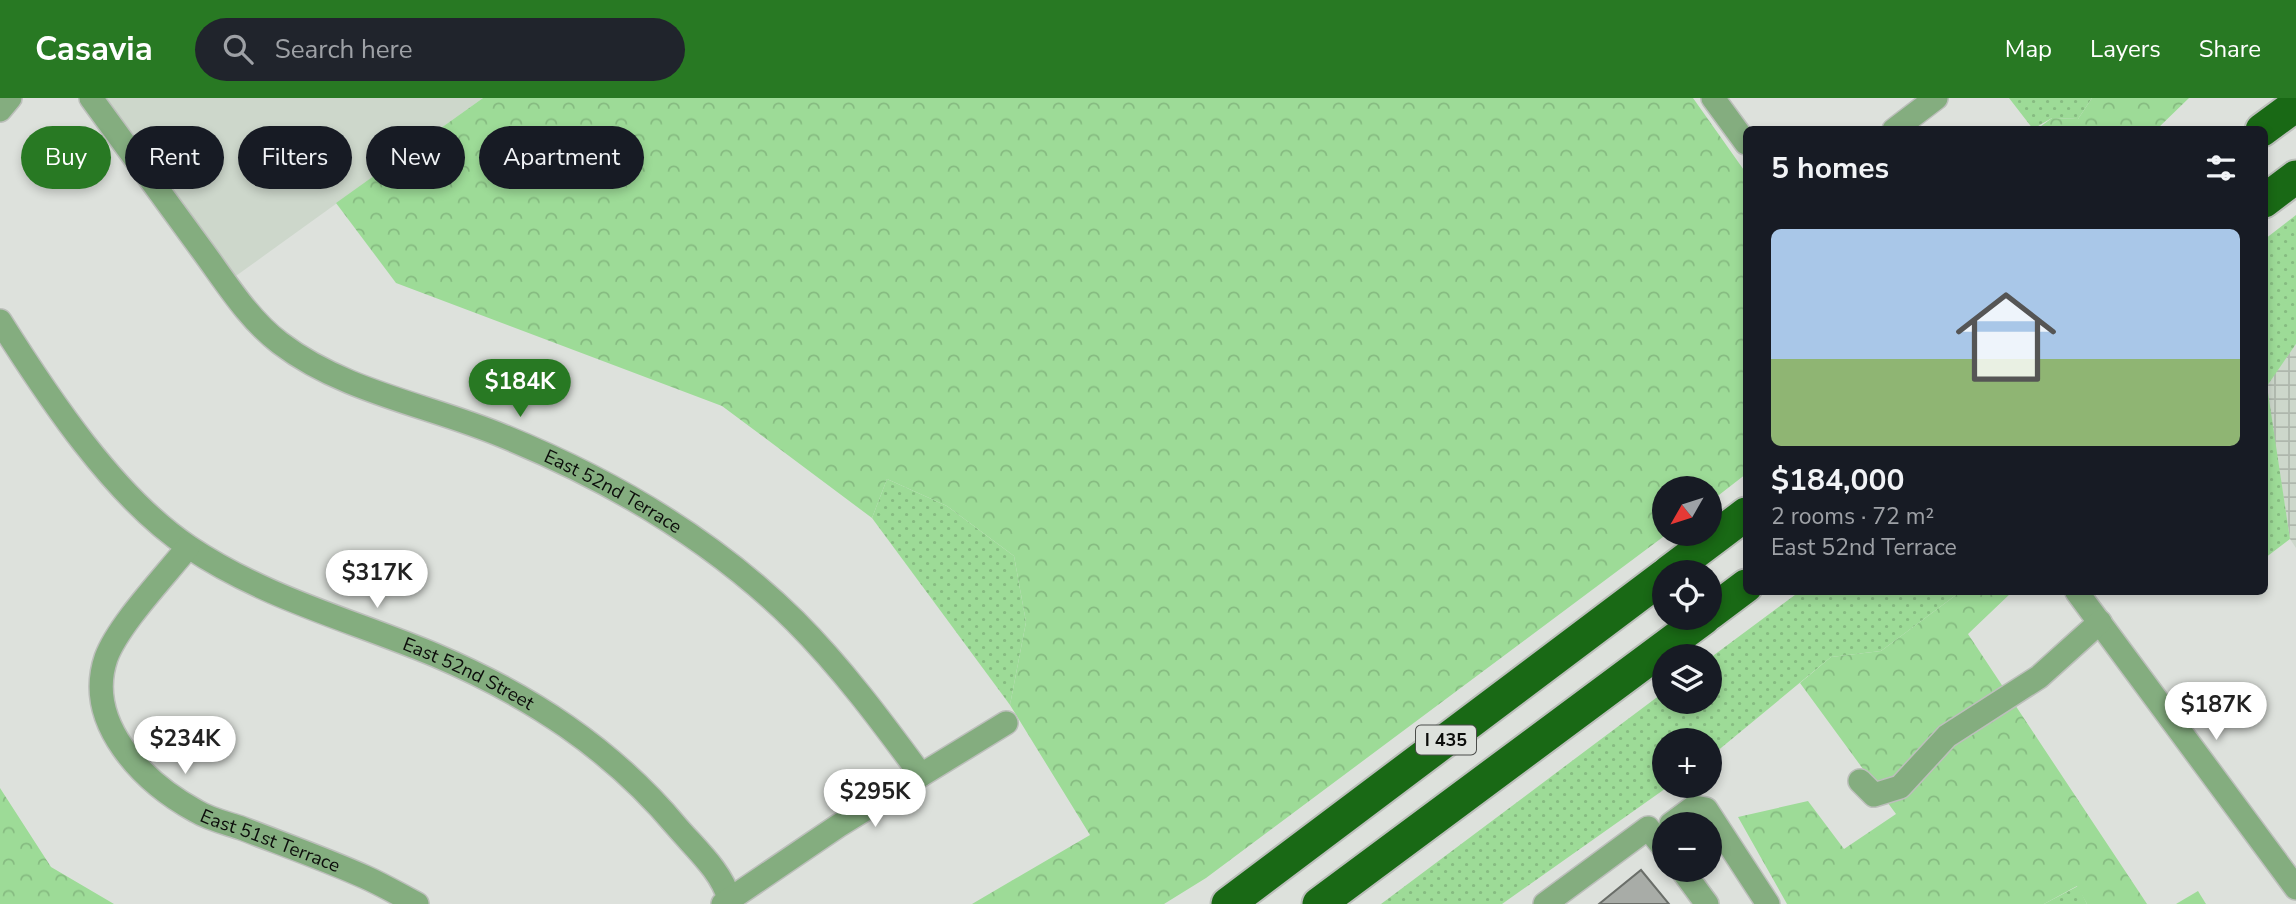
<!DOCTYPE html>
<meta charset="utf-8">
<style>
:root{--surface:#171b24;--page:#20242c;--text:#f1f3f6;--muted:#9ea1a6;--line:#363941;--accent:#287923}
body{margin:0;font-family:"Nunito Sans",sans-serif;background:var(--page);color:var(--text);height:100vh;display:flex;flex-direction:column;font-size:26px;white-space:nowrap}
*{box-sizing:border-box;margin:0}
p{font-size:23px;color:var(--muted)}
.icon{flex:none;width:38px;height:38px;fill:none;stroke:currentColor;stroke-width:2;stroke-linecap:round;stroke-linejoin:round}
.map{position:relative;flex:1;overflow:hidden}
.sheet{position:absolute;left:1743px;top:28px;width:525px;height:469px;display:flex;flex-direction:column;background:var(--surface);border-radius:10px;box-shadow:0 4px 10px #0003}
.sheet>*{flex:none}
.hud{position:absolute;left:21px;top:28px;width:665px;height:63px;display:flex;gap:14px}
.needle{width:46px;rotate:231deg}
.controls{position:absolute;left:1652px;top:378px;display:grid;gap:14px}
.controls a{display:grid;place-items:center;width:70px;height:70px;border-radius:50%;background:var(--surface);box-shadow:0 4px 10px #0003;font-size:35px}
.price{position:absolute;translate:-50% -60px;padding:0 16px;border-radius:24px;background:#fff;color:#222;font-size:23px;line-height:46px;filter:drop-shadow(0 2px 4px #0008)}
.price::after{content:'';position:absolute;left:50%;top:42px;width:21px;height:16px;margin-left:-10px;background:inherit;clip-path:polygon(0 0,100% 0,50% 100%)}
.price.current{background:var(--accent);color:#fff}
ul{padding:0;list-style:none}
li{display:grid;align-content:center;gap:14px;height:371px;padding:0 28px}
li+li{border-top:2px solid var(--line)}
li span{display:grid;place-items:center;height:217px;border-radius:10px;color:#555}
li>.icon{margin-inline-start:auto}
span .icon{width:126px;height:126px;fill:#fffc;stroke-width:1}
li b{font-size:30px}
h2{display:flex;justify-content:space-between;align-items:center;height:84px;padding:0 28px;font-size:30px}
.tag{padding:0 24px;border-radius:32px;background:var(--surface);box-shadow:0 4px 10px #0003;font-size:24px;line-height:63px}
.tag.current{background:var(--accent);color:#fff}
header{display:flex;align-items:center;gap:42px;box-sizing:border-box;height:98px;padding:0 35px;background:var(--accent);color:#fff}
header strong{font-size:33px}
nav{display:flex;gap:38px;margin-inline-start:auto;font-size:24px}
.search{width:490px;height:63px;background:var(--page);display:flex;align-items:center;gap:18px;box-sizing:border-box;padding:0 24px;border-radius:38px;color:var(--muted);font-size:26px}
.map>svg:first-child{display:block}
.built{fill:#cdd7cb}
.industrial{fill:url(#industrial-grid)}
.grass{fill:url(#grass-dots)}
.forest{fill:url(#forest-crowns)}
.building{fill:#a8aca7;stroke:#6a6e69;stroke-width:2}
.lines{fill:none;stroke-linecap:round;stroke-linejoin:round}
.minor-casing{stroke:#bcbfbb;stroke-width:26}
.highway-casing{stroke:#bcbfbb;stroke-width:37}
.minor{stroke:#84ad7f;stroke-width:23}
.highway{stroke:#196915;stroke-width:33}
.labels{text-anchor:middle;stroke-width:7;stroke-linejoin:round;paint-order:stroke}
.shield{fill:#dde1dc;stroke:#4b4d4a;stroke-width:2}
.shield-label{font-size:18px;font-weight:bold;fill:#0c0d0b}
.street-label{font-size:19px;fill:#0c0d0b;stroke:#dde1dc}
</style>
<header>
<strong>Casavia</strong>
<div class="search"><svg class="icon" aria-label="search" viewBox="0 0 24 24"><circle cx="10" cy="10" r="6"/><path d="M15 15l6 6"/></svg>Search here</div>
<nav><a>Map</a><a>Layers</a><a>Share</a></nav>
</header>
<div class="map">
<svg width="2296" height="806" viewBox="0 0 2296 806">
<defs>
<pattern id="industrial-grid" width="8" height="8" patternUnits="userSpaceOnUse" patternTransform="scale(1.75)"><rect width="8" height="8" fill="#cdd7cb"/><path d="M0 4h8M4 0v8" fill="none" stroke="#afb7ad"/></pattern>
<pattern id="grass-dots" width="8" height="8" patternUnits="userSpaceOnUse" patternTransform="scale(1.75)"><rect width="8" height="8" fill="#9ddb97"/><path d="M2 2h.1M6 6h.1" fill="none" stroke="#86bb81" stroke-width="1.8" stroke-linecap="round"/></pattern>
<pattern id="forest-crowns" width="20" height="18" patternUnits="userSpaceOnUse" patternTransform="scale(1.75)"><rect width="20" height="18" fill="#9ddb97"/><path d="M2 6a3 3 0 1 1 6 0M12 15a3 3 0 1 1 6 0" fill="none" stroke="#86bb81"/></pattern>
</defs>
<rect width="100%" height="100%" fill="#dde1dc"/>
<path class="built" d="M103,0h380l-250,180z"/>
<path class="industrial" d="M2296,246v204l-6,-9 -24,-153z"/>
<g class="grass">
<path d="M2009,0h83l-14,21 -26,-1 -19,11z"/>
<path d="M2296,117v129l-29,42 23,153 -25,19v-319z"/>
<path d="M887,381l60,27 67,50 12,66 -16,83 -138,-187z"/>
<path d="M1799,494h161l-79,59 -50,6 -121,100v-17h-46v46h5l-167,118h-121l283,-212v10h46v-44z"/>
<path d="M2078,788l9,18h-43z"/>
</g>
<g class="forest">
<path d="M483,0h1210l53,75v301l-36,28v-14h-46v46h3l-461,344 -42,26h-192l118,-69 -80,-130 16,-83 -12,-66 -67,-50 -60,-27 -15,39 -150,-112 -326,-123 -60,-80z"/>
<path d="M2092,0h97l-32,31h-120l15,-11 26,1z"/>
<path d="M1960,494h52l-44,42 179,270h-60l-10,-18 -33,18h-257l-49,-87 70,-16 36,48 52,-35 -96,-131 31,-26 50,-6z"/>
<path d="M0,690l51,79 63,37h-114z"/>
<path d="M2198,793l8,13h-30z"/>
</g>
<path class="building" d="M1641,772l28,34h-70z"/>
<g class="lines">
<defs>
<g id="minor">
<path id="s1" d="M91,0c37,51 74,101 111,152 23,31 46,69 78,93 64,49 149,62 223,93 108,44 209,103 292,185 47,47 87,101 126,154"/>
<path d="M1713,0l33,45"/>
<path d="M0,12l10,-12"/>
<path d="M1894,32l42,-32"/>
<path id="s2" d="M0,223c48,76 114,176 189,226 76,51 162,73 246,108 94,40 176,93 242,172 19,22 45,45 52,72"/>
<path id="s3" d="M188,449c-23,29 -70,78 -82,111 -22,65 37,124 90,153 13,8 30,12 45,17 41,16 84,31 124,49 18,8 35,18 52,27"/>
<path d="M2077,494l219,296"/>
<path d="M1860,683l14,14 26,-8 47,-51 92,-59 61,-55"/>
<path d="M1671,726l23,-17 12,2 62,95"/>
<path d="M1682,772l25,34"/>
<path d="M723,806l115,-78 168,-103"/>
<path d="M1545,806l103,-76 16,20"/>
</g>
<g id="highway">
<path d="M2262,32l34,-25"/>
<path d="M2264,103l32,-24"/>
<path d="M1669,474l77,-58"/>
<path d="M1710,515l36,-27"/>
<path d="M1228,806l436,-328"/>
<path d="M1319,806l385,-286"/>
</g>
</defs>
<use href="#minor" class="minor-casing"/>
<use href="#highway" class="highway-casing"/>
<use href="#minor" class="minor"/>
<use href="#highway" class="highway"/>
</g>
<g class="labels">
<rect class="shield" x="1416" y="627.5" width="60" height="29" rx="5"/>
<g class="shield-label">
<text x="1446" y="648">I 435</text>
</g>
<g class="street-label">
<text dy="7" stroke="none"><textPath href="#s1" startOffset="676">East 52nd Terrace</textPath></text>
<text dy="7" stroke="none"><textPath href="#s2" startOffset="604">East 52nd Street</textPath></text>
<text dy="7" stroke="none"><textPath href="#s3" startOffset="411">East 51st Terrace</textPath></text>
</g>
</g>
</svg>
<div class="controls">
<a><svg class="needle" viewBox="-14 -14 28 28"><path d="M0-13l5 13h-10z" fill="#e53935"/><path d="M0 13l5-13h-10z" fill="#9ea1a6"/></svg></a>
<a><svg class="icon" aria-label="locate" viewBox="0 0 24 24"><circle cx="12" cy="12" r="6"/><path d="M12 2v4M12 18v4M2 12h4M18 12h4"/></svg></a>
<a><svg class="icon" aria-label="layers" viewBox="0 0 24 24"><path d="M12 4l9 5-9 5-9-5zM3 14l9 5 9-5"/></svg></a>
<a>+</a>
<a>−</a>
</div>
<b class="price current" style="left:520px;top:321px">$184K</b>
<b class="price" style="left:377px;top:512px">$317K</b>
<b class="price" style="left:2216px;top:644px">$187K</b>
<b class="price" style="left:185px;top:678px">$234K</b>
<b class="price" style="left:875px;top:731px">$295K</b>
<div class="hud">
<a class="tag current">Buy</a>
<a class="tag">Rent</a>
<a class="tag">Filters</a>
<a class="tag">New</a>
<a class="tag">Apartment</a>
</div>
<section class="sheet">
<h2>5 homes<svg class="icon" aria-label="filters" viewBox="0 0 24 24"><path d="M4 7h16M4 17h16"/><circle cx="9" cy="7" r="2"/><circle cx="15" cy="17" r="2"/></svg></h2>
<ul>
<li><span style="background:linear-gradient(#a9c7e8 60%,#8fb573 0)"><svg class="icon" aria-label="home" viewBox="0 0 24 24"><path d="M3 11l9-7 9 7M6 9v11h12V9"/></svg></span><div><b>$184,000</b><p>2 rooms · 72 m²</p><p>East 52nd Terrace</p></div></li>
</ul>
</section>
</div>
